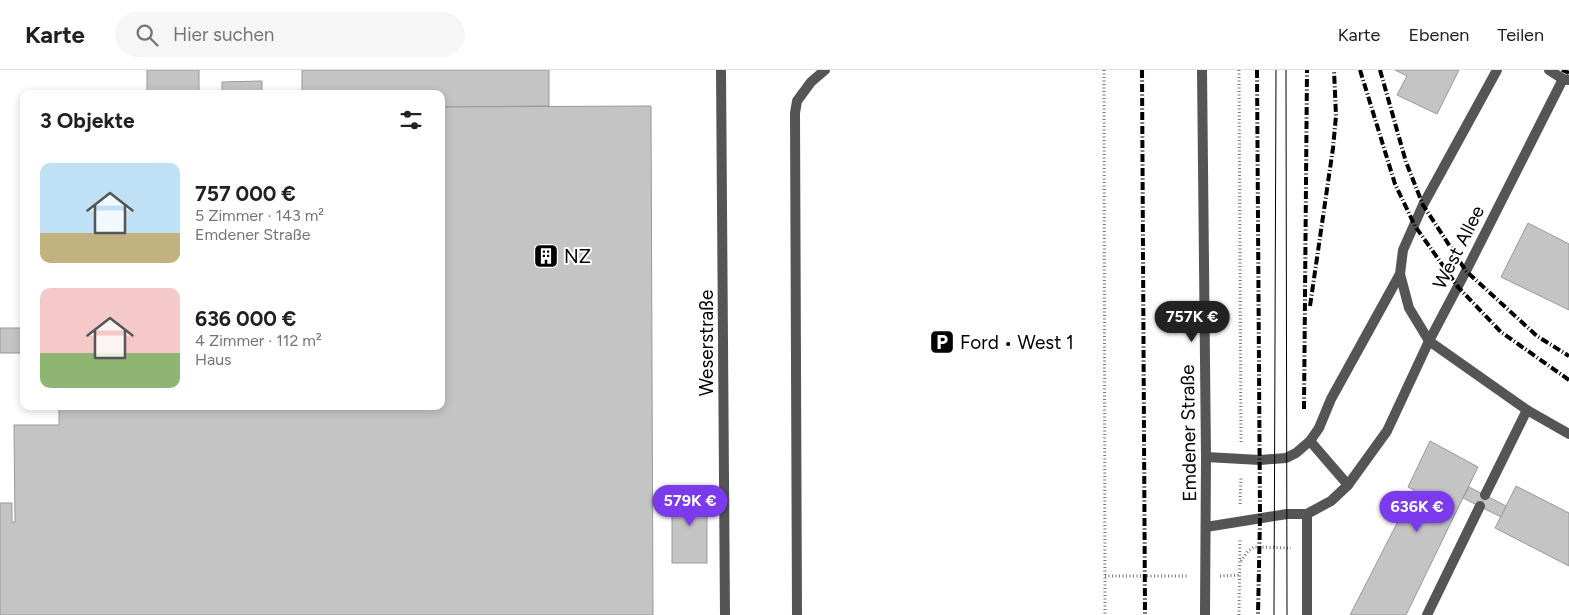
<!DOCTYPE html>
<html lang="de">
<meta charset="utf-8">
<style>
:root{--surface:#fff;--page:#f6f6f6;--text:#202124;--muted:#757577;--line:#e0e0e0;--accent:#7c3aed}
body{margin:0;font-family:Figtree,sans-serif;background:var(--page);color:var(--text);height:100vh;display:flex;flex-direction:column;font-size:19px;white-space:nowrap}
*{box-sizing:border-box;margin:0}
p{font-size:16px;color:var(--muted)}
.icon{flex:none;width:28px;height:28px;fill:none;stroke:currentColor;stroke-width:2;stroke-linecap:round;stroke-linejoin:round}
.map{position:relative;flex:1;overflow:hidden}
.details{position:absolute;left:20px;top:20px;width:425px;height:320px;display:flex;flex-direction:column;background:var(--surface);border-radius:10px;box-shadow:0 2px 8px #0003}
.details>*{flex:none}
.price{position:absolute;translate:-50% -42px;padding:0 11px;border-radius:18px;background:var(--accent);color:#fff;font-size:16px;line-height:32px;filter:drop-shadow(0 1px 2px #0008)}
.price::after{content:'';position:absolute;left:50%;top:30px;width:15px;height:11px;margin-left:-8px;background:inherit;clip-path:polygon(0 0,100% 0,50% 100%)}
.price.selected{background:#222;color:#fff}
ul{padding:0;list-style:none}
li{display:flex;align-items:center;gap:15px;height:125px;padding:0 20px}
li span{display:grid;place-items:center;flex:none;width:140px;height:100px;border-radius:10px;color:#555}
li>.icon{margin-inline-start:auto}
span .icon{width:60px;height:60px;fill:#fffc;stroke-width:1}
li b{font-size:21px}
h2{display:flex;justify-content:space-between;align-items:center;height:60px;padding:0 20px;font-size:21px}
header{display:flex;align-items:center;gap:30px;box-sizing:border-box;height:70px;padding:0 25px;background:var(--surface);border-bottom:1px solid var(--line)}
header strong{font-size:24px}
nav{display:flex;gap:28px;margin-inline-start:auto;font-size:18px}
.search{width:350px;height:45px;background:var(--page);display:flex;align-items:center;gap:12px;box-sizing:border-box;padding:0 18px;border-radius:28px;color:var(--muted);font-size:19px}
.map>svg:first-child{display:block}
.building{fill:#c4c4c4;stroke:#999}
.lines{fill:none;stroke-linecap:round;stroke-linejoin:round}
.path{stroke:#777;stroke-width:3;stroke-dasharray:1 2.5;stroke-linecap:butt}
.service{stroke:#555;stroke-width:10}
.tertiary{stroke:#555;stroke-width:10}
.tram{stroke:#000;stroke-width:1}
.rail{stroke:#000;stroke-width:4;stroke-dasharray:8 2.5 1 2.5;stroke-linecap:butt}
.labels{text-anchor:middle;stroke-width:4;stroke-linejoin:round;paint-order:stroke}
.street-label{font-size:19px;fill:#000;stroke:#fff}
.poi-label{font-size:19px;fill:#000;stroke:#fff;text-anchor:start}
</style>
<header>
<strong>Karte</strong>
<div class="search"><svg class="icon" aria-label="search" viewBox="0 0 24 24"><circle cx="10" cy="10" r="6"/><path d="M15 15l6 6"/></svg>Hier suchen</div>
<nav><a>Karte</a><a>Ebenen</a><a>Teilen</a></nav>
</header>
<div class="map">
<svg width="1569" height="545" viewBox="0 0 1569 545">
<rect width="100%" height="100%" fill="#fff"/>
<g class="building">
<rect x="147" y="0" width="52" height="24"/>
<path d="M302,0h247v36l-108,1v-13h-139z"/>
<path d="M1395,0h64l-22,44 -40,-19 10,-19z"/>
<path d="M262,11v13h-40v-12z"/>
<path d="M651,36l2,509h-653v-112h12v19h3l-1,-97h45v-19h382v-299z"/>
<path d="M1528,153l41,21v66l-68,-33z"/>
<rect x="0" y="258" width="24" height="25"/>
<path d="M1430,371l48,26 -72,148h-56l64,-125 -6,-3z"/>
<path d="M1516,416l53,27v53l-74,-38z"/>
<path d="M1469,417l37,19 -5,11 -38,-19z"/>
<rect x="672" y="420" width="35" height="73"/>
</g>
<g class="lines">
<g class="path">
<path d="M1104,0l1,545"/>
<path d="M1239,0l2,374"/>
<path d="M1240,434l1,-28"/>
<path d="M1241,491l7,-10 6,-4 37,1"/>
<path d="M1105,506h84"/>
<path d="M1220,506l20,-1"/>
<path d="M1239,545l1,-77"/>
</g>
<g class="service">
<path d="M721,0l4,545"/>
<path d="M1549,0l14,9 5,1"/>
<path d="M1400,204l9,34 20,33 98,69 42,24"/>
<path d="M1310,371l38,44"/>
<path d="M1206,387l54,3 26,-2 10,-5 14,-12 9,-13 12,-29 69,-125 3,-24 20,-45 74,-135"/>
<path d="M1485,425l42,-85"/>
<path d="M1307,444v101"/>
<path d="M1206,457l81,-13h20l24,-13 17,-16 39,-54 42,-90 37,-70 97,-192"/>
<path d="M797,545l-2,-502 2,-12 14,-19 14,-12"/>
<path d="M1427,545l53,-109"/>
</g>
<path class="tertiary" d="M1202,0l4,387 -1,158"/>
<g class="tram">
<path d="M1286,0l1,545"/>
<path d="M1274,545l2,-545"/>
</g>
<g class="rail">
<path d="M1142,0l3,545"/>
<path d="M1257,0l3,448 -2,97"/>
<path d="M1360,0l35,114 20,42 43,61 43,45 68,48"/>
<path d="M1380,0l26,92 17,43 43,66 71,65 32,20"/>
<path d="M1562,0l7,3"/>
<path d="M1310,236l23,-158 3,-32 -2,-46"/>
<path d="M1304,339l3,-339"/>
</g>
</g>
<defs>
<symbol id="building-square" viewBox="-11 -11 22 22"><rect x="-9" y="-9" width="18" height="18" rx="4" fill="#000" stroke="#fff"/><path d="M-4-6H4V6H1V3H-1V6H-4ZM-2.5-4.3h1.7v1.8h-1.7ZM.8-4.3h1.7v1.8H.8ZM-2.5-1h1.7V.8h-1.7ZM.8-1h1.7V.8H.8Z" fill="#fff"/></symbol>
<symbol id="parking-square" viewBox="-11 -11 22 22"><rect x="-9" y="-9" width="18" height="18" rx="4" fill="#000" stroke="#fff"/><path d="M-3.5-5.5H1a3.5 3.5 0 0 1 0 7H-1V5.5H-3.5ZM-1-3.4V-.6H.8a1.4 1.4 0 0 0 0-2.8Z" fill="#fff"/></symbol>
</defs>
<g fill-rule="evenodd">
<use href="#building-square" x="532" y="172" width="28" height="28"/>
<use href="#parking-square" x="928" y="258" width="28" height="28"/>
</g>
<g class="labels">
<g class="street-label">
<text transform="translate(1458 177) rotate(-63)" y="7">West Allee</text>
<text transform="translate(706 273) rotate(-90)" y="7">Weserstraße</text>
<text transform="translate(1188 363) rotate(-91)" y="7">Emdener Straße</text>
</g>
<g class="poi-label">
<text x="564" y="193">NZ</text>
<text x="960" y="279">Ford • West 1</text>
</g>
</g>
</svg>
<b class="price selected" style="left:1192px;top:273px">757K €</b>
<b class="price" style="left:690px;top:457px">579K €</b>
<b class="price" style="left:1417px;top:463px">636K €</b>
<section class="details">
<h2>3 Objekte<svg class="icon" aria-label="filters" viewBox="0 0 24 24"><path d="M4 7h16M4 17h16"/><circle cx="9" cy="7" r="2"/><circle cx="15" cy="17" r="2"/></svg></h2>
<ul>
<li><span style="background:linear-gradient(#bfe0f5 70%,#c2b280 0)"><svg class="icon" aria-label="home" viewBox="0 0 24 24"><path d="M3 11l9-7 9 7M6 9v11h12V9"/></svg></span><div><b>757 000 €</b><p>5 Zimmer · 143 m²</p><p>Emdener Straße</p></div></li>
<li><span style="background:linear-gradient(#f6c9c9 65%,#8fb573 0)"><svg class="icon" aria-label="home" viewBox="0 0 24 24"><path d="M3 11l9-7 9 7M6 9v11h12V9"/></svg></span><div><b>636 000 €</b><p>4 Zimmer · 112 m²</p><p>Haus</p></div></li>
</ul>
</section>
</div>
